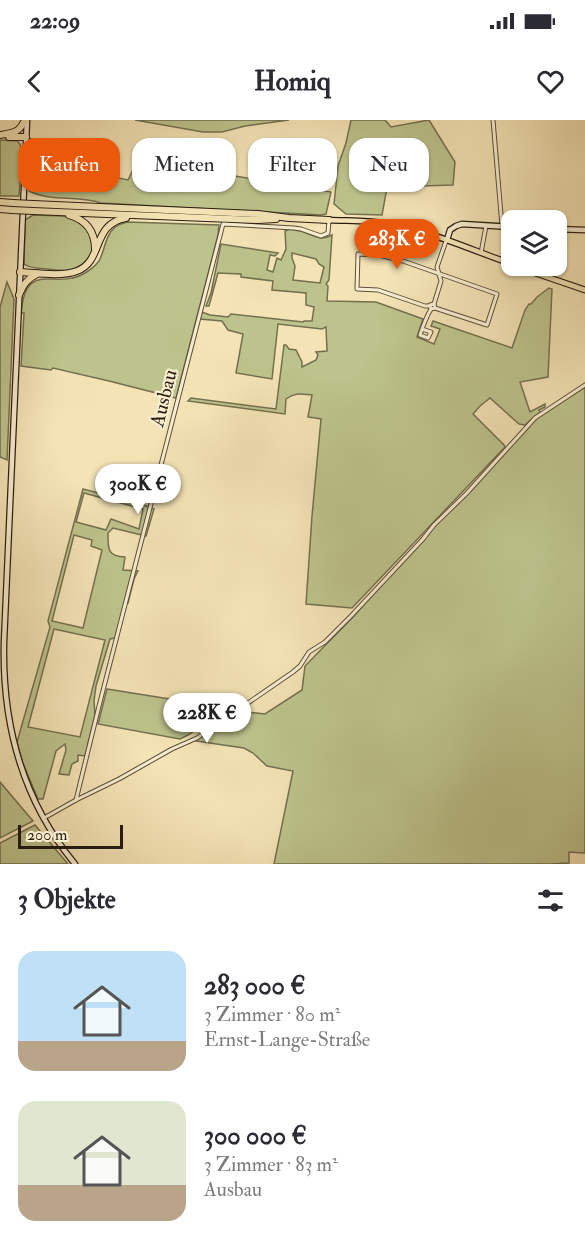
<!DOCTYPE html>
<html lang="de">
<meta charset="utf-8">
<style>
:root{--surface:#fff;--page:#f7f7f7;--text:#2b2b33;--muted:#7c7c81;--accent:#ea580c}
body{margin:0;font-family:"IM FELL Double Pica",serif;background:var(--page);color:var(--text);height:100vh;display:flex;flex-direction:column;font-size:22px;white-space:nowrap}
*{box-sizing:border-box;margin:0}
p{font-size:20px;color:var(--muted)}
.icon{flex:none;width:33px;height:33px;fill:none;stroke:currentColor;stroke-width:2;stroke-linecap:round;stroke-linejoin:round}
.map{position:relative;height:744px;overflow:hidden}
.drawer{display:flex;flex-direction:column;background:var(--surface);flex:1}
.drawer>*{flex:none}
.top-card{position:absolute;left:18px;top:18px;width:549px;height:54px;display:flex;gap:12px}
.buttons{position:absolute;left:501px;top:90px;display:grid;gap:12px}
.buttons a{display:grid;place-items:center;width:66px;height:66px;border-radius:12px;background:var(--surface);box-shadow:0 2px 4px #0004;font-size:30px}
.scale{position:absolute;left:18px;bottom:15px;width:105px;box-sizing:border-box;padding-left:6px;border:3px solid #2a1d11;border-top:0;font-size:16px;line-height:21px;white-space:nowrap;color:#2a1d11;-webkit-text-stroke:4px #f7edcf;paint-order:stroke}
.price{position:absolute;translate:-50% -51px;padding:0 14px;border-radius:21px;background:#fff;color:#222;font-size:20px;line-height:39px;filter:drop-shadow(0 2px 3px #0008)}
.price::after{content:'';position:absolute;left:50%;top:36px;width:18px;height:14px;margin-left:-9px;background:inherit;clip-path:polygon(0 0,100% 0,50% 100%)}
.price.current{background:var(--accent);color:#fff}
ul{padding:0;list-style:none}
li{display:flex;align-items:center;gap:18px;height:150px;padding:0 18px}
li span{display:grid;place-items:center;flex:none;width:168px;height:120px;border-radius:18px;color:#555}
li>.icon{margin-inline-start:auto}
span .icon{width:72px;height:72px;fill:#fffc;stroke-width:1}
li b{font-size:26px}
h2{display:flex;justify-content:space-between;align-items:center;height:72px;padding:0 18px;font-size:26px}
.chip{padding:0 21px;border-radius:18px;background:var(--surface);box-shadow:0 2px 4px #0004;font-size:21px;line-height:54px}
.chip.current{background:var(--accent);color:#fff}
.status{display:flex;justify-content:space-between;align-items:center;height:42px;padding:0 30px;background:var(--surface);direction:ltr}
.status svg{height:16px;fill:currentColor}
header{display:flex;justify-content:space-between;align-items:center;height:78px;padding:0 18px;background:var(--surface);font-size:27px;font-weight:700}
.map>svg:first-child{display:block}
.green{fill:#bdc38c;stroke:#74704e;stroke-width:1.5;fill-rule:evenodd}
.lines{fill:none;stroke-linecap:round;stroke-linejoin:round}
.street-casing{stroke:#5c4e3a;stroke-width:5}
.secondary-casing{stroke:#2a1d11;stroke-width:7}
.primary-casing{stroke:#2a1d11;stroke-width:7}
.highway-casing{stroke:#2a1d11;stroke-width:8}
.street{stroke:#f7edcf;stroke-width:3}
.secondary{stroke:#f7edcf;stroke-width:4.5}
.primary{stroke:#f3e3b5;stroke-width:4.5}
.highway{stroke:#f3e3b5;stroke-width:6}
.highway-bridge-casing{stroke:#2a1d11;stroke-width:8;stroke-linecap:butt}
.highway-bridge{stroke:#f3e3b5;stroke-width:6}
.labels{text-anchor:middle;stroke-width:4.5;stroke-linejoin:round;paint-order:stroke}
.street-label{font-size:20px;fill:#2a1d11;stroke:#f7edcf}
</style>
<div class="status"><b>22:09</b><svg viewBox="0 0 49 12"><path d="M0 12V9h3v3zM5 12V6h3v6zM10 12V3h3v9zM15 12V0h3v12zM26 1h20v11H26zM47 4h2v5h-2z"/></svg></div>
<header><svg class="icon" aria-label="back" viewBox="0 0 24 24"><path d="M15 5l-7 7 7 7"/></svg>Homiq<svg class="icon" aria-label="heart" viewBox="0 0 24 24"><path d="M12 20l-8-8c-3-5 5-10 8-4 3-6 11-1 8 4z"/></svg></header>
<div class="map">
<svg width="585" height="744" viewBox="0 0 585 744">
<rect width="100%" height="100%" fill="#f3e3b5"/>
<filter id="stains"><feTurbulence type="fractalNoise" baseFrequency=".00333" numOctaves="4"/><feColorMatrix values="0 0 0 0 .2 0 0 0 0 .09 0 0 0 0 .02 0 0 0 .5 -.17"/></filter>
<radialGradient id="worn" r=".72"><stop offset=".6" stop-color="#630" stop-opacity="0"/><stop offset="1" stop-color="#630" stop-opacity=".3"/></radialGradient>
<g class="green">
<path d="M135,0h154l-44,6 -23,6h-19z"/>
<path d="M351,0h34l6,7 38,-7 26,42 -2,23 -31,1 -34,-4 -6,33 -36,-1 -12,-10 4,-38 8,-23z"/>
<path d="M28,18l69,15 -3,20 34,7 10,-20 193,32 -5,22 -5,1 -220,-12c-23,-8 -50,-1 -72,-12z"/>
<path d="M0,20l17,1 3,3 2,9 -3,43h-19z"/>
<path d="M33,95l33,1 9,3 16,14c1,5 3,13 1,19 -1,4 -2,5 -5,8 -10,13 -25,11 -40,9 -8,-1 -17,0 -23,-5l1,-44z"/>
<path d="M127,102l92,3 -1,10 -42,163 -67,-17 -56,-13 -2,2 -30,-4 3,-53h-3c5,-55 34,-22 64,-40 5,-3 11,-8 14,-12 6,-11 6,-25 16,-34 3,-2 8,-4 12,-5z"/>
<path d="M290,109c6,1 11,2 16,4 11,4 15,8 26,2l-3,45 -3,4 2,2 -1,15 49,1 47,17 -6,18 17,7 6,-15 -9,-3 2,-5 79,27 13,-38 4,-6h2l6,-7 12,-9 3,1 -4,88 -28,5 10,30 15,-8v3l-6,3 1,2 -15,13 -6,-1 -29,-26 -10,8 -7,8 31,31 1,2 -153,161 -46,-4 6,-88 9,-97 -13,-2 4,-22c-11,-1 -17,-3 -26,4l-1,15 -97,-13 3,-3 85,11 8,-64h2l3,4 7,1 6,12v5l14,-7 2,-5 -2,-3 11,-1 -1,-24 -4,2 -44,-5 -6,55 -36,-6 7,-39 -15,-4 -6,-9 -22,-2 2,-7 8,3 18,2 3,-3 72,8 1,-1h8l2,-14 -8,-2v-12l-34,-3 1,-9 -32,-4v-3l-23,-1 -9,33h-3l5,-13 10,-49 57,9 -3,3 -5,-1 -3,15 6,2 4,-14 4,2 5,-11 -1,-18zM292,133l24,6 3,5 5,3 -4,16 -27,-3 2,-14 -3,-8z"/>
<path d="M7,162l7,17 -7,161 -7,-3v-150z"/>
<path d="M585,267v466l-16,-1v11l-18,1h-277l19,-93 -26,-5 -14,-13 -9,-5 -48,-7 42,-30 27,3 37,-24 3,-24 48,-49 82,-92 103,-108z"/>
<path d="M83,369l58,15 13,5 -8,27 -33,-8 -5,5c0,15 -1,24 17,24l-2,13 15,1 -4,8 -6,24 -4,3 -9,32 -5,1 -14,47 -2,15 1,14 -10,41 -7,-1v6l-6,3 -3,11 -10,-1 7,-24 -1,-6 -9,7 -13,48h-5l-16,-38 -5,-19 33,-115 -2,-6zM84,373l59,16 -4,20 -28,-10 -5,11 -30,-8zM74,415l18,5 -1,6 11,4 -19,78 -31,-7zM54,509l51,11 -25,97 -52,-10z"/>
<path d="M107,569l125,20 -34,19 -10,7 -8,4 -82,-15z"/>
<path d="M0,662l33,39 -33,17z"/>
<path d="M35,705l33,39h-68v-21z"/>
</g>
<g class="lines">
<defs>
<g id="street">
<path d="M493,0l9,106"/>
<path d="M481,133l5,-27"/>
<path d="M429,186h-4l-47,-16 -21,-1 1,-35 21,1 24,6 94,33 -10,31 -52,-17"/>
<path d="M431,189l4,-1 -1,-4 7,-23 -4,-14 9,-26"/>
<path d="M422,209l9,3 -3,6 -8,-3c3,-9 6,-18 11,-26l-1,-4 4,-1"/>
<path d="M76,680l43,-21 53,-30 25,-11 96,-66 7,-6 9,-14 16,-10 26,-26 72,-77 11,-14 33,-32 68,-75 50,-33"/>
<path d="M44,698l32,-18 23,-94 124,-482 71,4 7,1 20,7 7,-3 1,-13"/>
</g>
<g id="secondary">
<path d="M27,0l-23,522c-2,82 18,158 71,222"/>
<path d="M556,109l29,1"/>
<path d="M447,120l3,-10 6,-4 6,-2 50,3"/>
</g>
<g id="primary">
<path d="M329,100c20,1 40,0 60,4 42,7 82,26 123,40"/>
<path d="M515,146l70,24"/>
</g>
<g id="highway">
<path d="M0,15c13,-2 19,-2 25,-15"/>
<path d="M9,17h17"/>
<path d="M0,82l13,1"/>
<path d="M33,84l225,10 31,4 40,2"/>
<path d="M0,89l12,1"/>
<path d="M33,91l225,9 18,-1"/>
<path d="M69,95c17,5 26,16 26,34"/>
<path d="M20,152c16,1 42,5 57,-1 27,-10 14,-47 49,-53"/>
<path d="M19,175c4,-10 8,-16 18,-21"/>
</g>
</defs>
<use href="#street" class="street-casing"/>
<use href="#secondary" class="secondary-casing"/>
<use href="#primary" class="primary-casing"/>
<use href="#highway" class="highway-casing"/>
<use href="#street" class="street"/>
<use href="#secondary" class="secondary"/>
<use href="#primary" class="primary"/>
<use href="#highway" class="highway"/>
<defs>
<g id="highway-bridge">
<path d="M13,83l20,1"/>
<path d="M12,90l21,1"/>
</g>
</defs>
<use href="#highway-bridge" class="highway-bridge-casing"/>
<use href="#highway-bridge" class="highway-bridge"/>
</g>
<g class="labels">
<g class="street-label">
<text transform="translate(163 278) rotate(-76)" y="7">Ausbau</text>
</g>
</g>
<rect width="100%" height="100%" filter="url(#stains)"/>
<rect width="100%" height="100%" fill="url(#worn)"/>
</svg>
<div class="buttons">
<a><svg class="icon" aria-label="layers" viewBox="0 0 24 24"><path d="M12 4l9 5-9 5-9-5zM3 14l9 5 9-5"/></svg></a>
</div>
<div class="scale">200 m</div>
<b class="price current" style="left:397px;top:150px">283K €</b>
<b class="price" style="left:138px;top:395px">300K €</b>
<b class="price" style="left:207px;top:624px">228K €</b>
<div class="top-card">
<a class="chip current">Kaufen</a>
<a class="chip">Mieten</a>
<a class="chip">Filter</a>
<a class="chip">Neu</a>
</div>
</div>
<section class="drawer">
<h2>3 Objekte<svg class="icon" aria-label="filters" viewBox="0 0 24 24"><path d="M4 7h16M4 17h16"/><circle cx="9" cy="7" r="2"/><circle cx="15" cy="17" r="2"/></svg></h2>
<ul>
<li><span style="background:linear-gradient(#bfe0f5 75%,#b9a48a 0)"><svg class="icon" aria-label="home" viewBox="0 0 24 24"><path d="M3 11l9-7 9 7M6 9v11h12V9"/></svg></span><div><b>283 000 €</b><p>3 Zimmer · 80 m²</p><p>Ernst-Lange-Straße</p></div></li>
<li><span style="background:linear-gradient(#dfe7d0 70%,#b9a48a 0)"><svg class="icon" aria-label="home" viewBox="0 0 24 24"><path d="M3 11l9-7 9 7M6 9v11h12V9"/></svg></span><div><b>300 000 €</b><p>3 Zimmer · 83 m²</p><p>Ausbau</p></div></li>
</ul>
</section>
